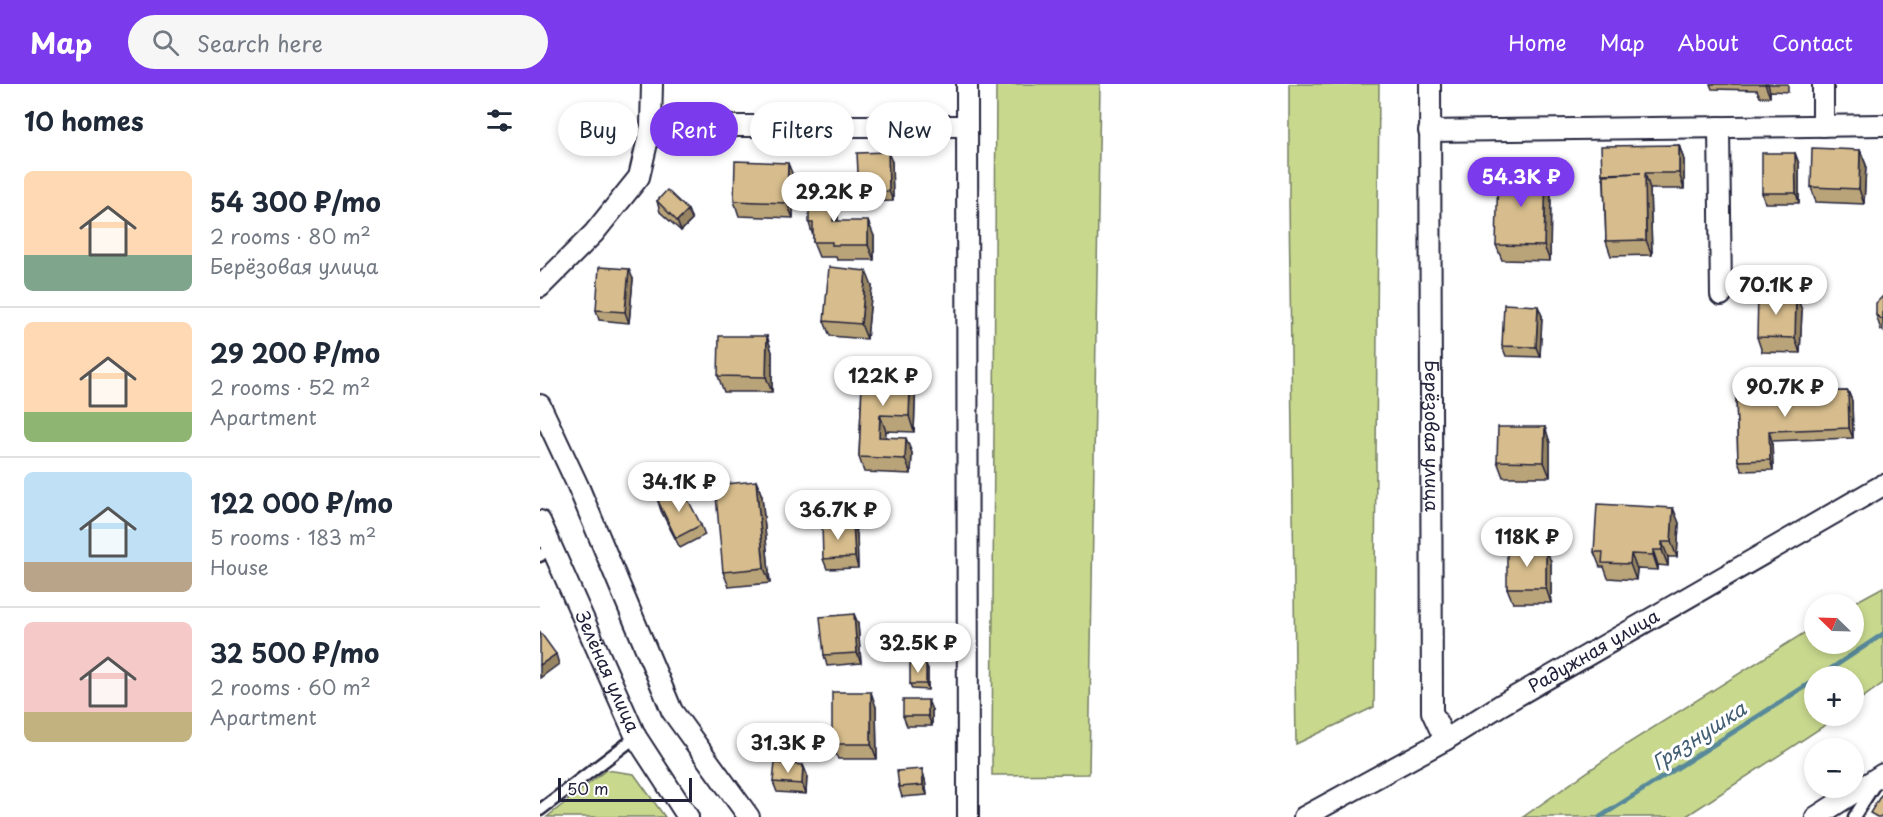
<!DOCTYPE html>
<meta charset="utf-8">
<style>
:root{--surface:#fff;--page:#f6f6f7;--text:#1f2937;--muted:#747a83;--line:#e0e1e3;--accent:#7c3aed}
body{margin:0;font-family:"Playpen Sans",sans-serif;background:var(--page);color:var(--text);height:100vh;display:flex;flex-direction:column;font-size:22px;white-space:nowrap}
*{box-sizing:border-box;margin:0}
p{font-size:20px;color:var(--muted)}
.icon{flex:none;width:33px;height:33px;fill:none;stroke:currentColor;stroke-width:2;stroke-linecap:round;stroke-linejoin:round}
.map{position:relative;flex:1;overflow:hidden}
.details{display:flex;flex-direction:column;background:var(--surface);width:540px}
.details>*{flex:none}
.guide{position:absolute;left:18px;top:18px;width:570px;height:54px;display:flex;gap:12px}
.needle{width:39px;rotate:293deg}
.controls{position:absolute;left:1264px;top:510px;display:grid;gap:12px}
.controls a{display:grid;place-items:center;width:60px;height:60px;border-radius:50%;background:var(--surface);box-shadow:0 3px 9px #0003;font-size:30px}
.scale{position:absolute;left:18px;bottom:15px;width:134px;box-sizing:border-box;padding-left:6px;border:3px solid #22223b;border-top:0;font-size:16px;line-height:21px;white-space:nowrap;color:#22223b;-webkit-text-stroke:4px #fff;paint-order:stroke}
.price{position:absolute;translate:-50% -51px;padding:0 14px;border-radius:21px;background:#fff;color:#222;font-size:20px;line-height:39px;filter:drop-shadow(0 2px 3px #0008)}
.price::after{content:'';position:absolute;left:50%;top:36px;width:18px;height:14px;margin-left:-9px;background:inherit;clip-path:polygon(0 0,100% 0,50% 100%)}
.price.on{background:var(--accent);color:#fff}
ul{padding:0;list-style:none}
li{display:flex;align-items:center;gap:18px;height:150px;padding:0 24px}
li+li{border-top:2px solid var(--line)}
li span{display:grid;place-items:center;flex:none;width:168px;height:120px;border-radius:9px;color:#555}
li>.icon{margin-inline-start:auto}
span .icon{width:72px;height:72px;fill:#fffc;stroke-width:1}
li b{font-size:26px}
h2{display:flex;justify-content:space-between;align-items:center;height:72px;padding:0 24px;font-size:26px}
.tag{padding:0 21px;border-radius:27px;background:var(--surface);box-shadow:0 3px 9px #0003;font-size:21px;line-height:54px}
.tag.on{background:var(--accent);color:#fff}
header{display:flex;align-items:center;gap:36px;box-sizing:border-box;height:84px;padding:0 30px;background:var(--accent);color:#fff}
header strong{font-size:28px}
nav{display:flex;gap:33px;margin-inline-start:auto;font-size:21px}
.search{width:420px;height:54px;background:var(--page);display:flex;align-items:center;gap:15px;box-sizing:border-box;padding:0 21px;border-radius:33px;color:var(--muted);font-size:22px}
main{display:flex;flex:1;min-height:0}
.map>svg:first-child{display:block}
.green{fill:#c8d98e;stroke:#757e64;stroke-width:1.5}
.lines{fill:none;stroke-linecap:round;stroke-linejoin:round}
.stream{stroke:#59899a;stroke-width:5}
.service-casing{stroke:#22223b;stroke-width:15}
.minor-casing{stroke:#22223b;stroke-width:24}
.service{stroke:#fff;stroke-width:10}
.minor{stroke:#fff;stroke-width:20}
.wall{fill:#b9a379;stroke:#22223b;stroke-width:1.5}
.shaded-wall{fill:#968463;stroke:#22223b;stroke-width:1.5}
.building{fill:#d7bd8d;stroke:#22223b;stroke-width:1.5}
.labels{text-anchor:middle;stroke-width:6;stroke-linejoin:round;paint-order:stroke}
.street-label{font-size:18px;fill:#22223b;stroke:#fff}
.water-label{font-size:20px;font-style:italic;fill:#425e73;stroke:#fff}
</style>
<header>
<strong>Map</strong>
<div class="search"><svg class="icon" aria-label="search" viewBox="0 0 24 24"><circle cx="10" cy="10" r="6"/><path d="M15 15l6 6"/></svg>Search here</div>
<nav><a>Home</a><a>Map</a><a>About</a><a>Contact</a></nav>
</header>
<main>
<section class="details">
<h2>10 homes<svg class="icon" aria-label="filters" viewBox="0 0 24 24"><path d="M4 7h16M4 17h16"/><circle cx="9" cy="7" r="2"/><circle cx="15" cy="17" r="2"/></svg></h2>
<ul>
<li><span style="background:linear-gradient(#ffd9b3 70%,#7fa58c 0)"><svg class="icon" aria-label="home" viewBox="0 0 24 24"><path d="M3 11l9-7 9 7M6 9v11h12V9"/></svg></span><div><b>54 300 ₽/mo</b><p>2 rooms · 80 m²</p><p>Берёзовая улица</p></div></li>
<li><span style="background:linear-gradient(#ffd9b3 75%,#8fb573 0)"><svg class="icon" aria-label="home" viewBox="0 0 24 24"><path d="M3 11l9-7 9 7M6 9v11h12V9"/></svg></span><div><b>29 200 ₽/mo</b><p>2 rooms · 52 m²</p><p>Apartment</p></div></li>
<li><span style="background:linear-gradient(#bfe0f5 75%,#b9a48a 0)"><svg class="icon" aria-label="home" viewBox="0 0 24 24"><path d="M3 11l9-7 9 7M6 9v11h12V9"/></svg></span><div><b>122 000 ₽/mo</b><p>5 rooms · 183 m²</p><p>House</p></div></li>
<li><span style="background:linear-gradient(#f6c9c9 75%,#c2b280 0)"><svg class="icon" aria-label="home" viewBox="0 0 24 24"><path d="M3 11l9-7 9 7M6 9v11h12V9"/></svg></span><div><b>32 500 ₽/mo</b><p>2 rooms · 60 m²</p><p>Apartment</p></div></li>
</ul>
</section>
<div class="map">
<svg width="1343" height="733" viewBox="0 0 1343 733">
<rect width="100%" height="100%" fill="#fff"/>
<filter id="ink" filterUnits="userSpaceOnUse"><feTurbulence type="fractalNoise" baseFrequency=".0167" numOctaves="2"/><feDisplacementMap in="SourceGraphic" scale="12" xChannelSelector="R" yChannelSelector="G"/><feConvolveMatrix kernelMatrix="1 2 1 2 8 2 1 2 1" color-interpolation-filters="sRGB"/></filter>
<g filter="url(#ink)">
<g class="green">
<path d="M456,0h104l-11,690 -97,1z"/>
<path d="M749,0h90l-5,623 -78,37 -7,-545z"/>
<path d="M1343,503v96l-29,21v-28h-39v40h24l-154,101h-162l104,-73 188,-118v18h39v-40h-2z"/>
<path d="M66,686l28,4 31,43h-118z"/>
</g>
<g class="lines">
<g class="stream">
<path d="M1280,592l63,-42"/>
<path d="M1060,733l215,-137"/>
</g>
<defs>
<g id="service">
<path d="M0,472l12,-10"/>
<path d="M0,726l96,-73"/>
<path d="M1314,733l21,-33"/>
</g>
<g id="minor">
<path d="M427,0l1,733"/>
<path id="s1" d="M890,0l2,628 13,28"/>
<path d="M1283,0v42"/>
<path d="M111,42h316"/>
<path d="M1179,43l2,168"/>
<path d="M889,47l454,-6"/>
<path d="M0,203l54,-54 45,-56 12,-51 1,-42"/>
<path d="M0,321l38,81 94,225 77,106"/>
<path id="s2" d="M0,437l96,216 52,80"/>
<path id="s3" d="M764,733l141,-77 56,-35 382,-220"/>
<path d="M1276,733l67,-43"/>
</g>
</defs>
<use href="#service" class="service-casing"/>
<use href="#minor" class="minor-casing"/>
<use href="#service" class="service"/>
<use href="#minor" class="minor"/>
</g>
<g class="wall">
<path d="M1170,0h78v8l-18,-1v6h-10l-3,-7 -45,-1z"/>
<path d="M1139,61l5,15v29h-34l2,66 -41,1 -5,-15 -2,-59 -2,-8z"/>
<path d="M1320,66l6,15 -2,39 -48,-2 -5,-15z"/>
<path d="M1255,69l4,11v39h-34l-3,-10z"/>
<path d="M352,78l1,39 -31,1 -3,-10z"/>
<path d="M254,94l-1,40 -54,-2 -5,-15z"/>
<path d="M1011,103l-1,74 -48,-1 -6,-15z"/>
<path d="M117,117l31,9 4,10 -11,11 -21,-19z"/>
<path d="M298,121v16l36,15v24h-37l-1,-3h-17l-6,-15v-6l-4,-13z"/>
<path d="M93,195l-4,44 -30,-3 -3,-10z"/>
<path d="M332,202l-5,53 -37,-3 -6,-15z"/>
<path d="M1343,212v35l-2,-1 -5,-15z"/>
<path d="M1262,226l-2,43 -38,-1 -5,-15z"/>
<path d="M1002,232l-2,41 -34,-1 -4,-10z"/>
<path d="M227,252l5,16v40h-48l-6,-16z"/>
<path d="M323,277l48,2 5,15 -2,54 -28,-1 -1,6 27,16 -1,21 -47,-2 -5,-15z"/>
<path d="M1308,307l4,10 1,37 -81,3 1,29 -31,1 -4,-10 -2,-67z"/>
<path d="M1005,343l5,16v34h-47l-6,-16z"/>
<path d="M216,397l6,15 8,87 -41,4 -6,-15z"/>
<path d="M118,417l43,24 4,10 -25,13 -19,-37z"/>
<path d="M1133,424l6,15 -2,34h-9v9l-10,-1v5l-21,-1 -1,11 -28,-2 -4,-11h-4l-6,-15z"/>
<path d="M313,439l4,11 1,34 -31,1 -4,-10z"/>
<path d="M1011,478v41h-38l-6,-15z"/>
<path d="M314,530l4,10 3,39 -34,3 -3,-11z"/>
<path d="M388,585v21l-16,-1 -2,-5z"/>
<path d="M336,623l1,52h-39l-6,-15z"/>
<path d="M392,626v16h-25l-4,-10z"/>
<path d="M263,681l4,10 -1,19 -29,-2 -4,-10z"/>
<path d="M382,685l3,11 2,15 -25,2 -3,-10z"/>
</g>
<g class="shaded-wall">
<path d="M1225,0h3l2,7v6z"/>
<path d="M1139,61l5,15v29l-5,-16z"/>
<path d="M1320,66l6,15 -2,39 -5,-15z"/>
<path d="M348,68l4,10 1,39 -4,-10z"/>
<path d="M1255,69l4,11v39l-3,-10z"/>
<path d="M248,79l6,15 -1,40 -6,-15z"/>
<path d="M1006,87l5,16 -1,74 -6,-15z"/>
<path d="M1105,89l5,16 2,66 -6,-15z"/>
<path d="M293,106l5,15v31l-5,-15z"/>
<path d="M148,126l4,10 -11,11 -4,-10z"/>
<path d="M328,137l6,15v24l-6,-15z"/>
<path d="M89,185l4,10 -4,44 -4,-11z"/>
<path d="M326,187l6,15 -5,53 -6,-15z"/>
<path d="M1256,211l6,15 -2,43 -5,-15z"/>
<path d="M998,222l4,10 -2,41 -4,-10z"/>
<path d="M227,252l5,16v40l-6,-15z"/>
<path d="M371,279l5,15 -2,54 -5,-16z"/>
<path d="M1308,307l4,10 1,37 -4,-10z"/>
<path d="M340,331l6,16 -1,21 -6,-15z"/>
<path d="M1005,343l5,16v34l-6,-15z"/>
<path d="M1229,347l3,10 1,29 -3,-10z"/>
<path d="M366,354l6,15 -1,21 -6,-15z"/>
<path d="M216,397l6,15 8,87 -6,-15z"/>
<path d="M1133,424l6,15 -2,34 -6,-15z"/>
<path d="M313,439l4,11 1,34 -3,-11z"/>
<path d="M1122,458l6,15v9l-6,-16z"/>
<path d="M1006,463l5,15v41l-5,-15z"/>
<path d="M1113,466l5,15v5l-5,-15z"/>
<path d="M1091,470l6,15 -1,11 -6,-16z"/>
<path d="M314,530l4,10 3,39 -4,-10z"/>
<path d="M16,570l3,10 -19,14v-13z"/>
<path d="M386,580l2,5v21l-2,-6z"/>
<path d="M331,608l5,15 1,52 -6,-15z"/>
<path d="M388,616l4,10v16l-4,-10z"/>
<path d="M263,681l4,10 -1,19 -4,-10z"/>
<path d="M382,685l3,11 2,15 -4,-10z"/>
</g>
<g class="building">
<path d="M1139,61v28h-34l1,67 -40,1 -2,-66 37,-2 -39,1 -1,-28z"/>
<path d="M1272,64l48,2 -1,39 -48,-2z"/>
<path d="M348,68l1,39 -30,1 -2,-39z"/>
<path d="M1222,69h33l1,40h-34z"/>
<path d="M195,77l53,2 -1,40 -53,-2z"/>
<path d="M958,86l48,1 -2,75 -48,-1z"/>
<path d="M127,106l21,20 -11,11 -20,-20z"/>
<path d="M269,106h24v31h35v24h-36v-3h-19v-19h-4z"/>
<path d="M59,183l30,2 -4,43 -29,-2z"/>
<path d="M289,183l37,4 -5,53 -37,-3z"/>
<path d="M1218,210l38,1 -1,43 -38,-1z"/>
<path d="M1343,212v24l-7,-5v-12z"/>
<path d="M964,220l34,2 -2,41 -34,-1z"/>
<path d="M179,252h48l-1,41 -48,-1z"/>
<path d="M323,277l48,2 -2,53 -29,-1 -1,22 27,1 -1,21 -46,-2z"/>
<path d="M1308,307l1,37 -80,3 1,29 -32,1 -2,-67z"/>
<path d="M958,343h47l-1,35 -47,-1z"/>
<path d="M216,397l8,87 -41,4 -8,-87z"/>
<path d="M142,404l19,37 -25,13 -18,-37z"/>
<path d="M1057,420l76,4 -2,34h-9v8h-9v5l-22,-1 -1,10 -28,-1 1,-11h-9z"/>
<path d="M313,439l2,34 -32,2 -1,-35z"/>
<rect x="967" y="463" width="39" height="41"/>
<path d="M314,530l3,39 -33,2 -4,-38z"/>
<path d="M0,548l16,22 -16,11z"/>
<rect x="370" y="580" width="16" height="20"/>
<rect x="292" y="608" width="39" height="52"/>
<rect x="363" y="616" width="25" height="16"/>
<path d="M235,679l28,2 -1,19 -29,-2z"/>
<path d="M382,685l1,16 -24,2 -2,-16z"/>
<path d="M1341,711l2,1v21h-6l-7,-4z"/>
</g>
</g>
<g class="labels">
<g class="street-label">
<text dy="6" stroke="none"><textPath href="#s1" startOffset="352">Берёзовая улица</textPath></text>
<text dy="6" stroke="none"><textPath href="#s3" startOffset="334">Радужная улица</textPath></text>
<text dy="6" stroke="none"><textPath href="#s2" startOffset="165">Зелёная улица</textPath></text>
</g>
<g class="water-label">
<text transform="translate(1159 652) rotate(-33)" y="7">Грязнушка</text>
</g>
</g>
</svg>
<div class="controls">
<a><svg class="needle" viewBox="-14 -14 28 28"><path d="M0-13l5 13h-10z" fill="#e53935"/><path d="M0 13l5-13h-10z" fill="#747a83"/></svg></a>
<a>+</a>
<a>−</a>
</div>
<div class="scale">50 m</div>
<b class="price on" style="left:981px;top:124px">54.3K ₽</b>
<b class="price" style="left:294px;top:139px">29.2K ₽</b>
<b class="price" style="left:1236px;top:232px">70.1K ₽</b>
<b class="price" style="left:343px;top:323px">122K ₽</b>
<b class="price" style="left:1245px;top:334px">90.7K ₽</b>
<b class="price" style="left:139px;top:429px">34.1K ₽</b>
<b class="price" style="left:298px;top:457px">36.7K ₽</b>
<b class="price" style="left:987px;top:484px">118K ₽</b>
<b class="price" style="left:378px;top:590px">32.5K ₽</b>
<b class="price" style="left:248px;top:690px">31.3K ₽</b>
<div class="guide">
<a class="tag">Buy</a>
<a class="tag on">Rent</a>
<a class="tag">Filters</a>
<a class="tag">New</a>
</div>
</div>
</main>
